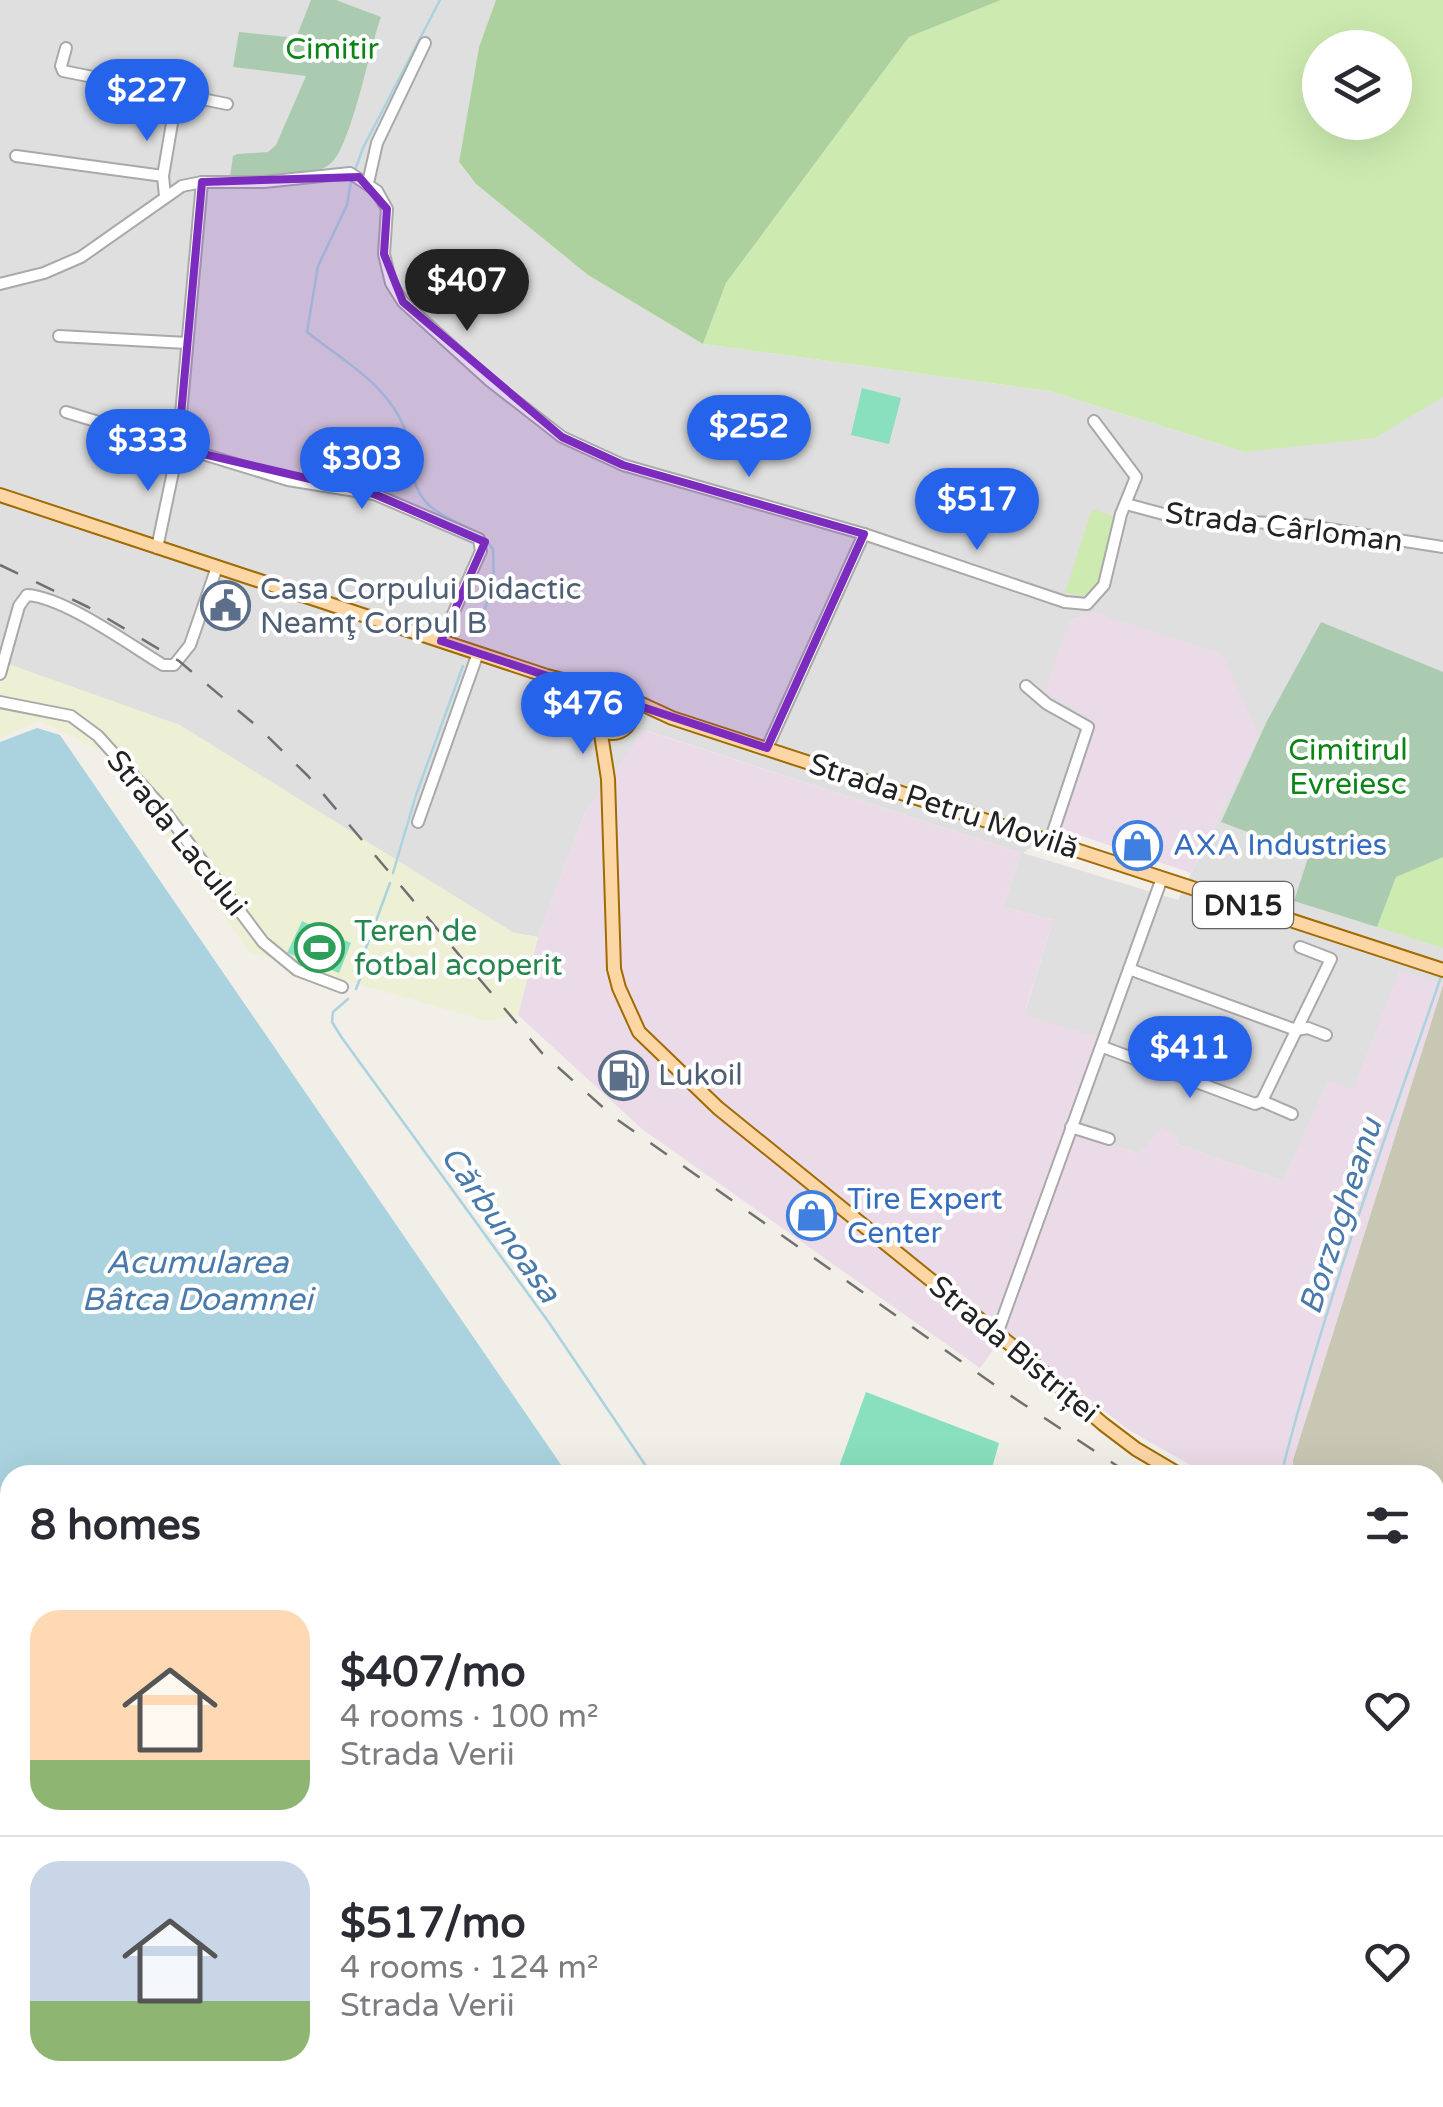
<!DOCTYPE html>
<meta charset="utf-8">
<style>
:root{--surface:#fff;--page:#f2f2f3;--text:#2b2b33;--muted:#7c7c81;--line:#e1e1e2;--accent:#2563eb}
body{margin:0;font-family:"Varela Round",sans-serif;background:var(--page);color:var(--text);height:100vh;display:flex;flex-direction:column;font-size:38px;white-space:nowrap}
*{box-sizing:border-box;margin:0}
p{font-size:32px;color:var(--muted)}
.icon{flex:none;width:55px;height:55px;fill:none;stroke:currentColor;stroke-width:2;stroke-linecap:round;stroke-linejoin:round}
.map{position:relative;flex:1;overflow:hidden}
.side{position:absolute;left:0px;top:1465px;width:1445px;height:642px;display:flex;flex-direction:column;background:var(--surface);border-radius:30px 30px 0 0;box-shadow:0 10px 40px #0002}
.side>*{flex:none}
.controls{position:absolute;left:1302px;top:30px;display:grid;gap:20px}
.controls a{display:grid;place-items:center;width:110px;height:110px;border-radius:50%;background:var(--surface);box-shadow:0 10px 40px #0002;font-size:50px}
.price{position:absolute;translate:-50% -85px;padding:0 22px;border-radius:35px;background:var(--accent);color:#fff;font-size:32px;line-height:65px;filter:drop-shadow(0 2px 5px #0008)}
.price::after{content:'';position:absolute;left:50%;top:60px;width:30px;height:22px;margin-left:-15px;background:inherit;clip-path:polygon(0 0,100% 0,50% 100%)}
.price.selected{background:#222;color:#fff}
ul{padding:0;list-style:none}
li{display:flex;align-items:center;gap:30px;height:250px;padding:0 30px}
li+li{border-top:2px solid var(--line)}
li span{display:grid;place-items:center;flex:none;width:280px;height:200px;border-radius:30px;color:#555}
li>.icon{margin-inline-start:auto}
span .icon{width:120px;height:120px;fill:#fffc;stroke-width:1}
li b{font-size:42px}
h2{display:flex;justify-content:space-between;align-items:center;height:120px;padding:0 30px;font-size:42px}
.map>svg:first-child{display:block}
.residential{fill:#e0dfdf;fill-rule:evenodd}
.industrial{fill:#ebdbe8}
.construction{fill:#c7c7b4}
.farmland{fill:#eef0d5}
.grass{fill:#cdebb0;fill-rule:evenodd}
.forest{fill:#add19e}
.cemetery{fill:#aacbaf}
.pitch{fill:#88e0be}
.water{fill:#aad3df}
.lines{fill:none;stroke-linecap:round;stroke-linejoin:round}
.stream{stroke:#aad3df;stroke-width:2.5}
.minor-casing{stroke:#a9a9a9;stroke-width:14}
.major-casing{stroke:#a06b00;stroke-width:16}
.minor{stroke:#fff;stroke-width:10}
.major{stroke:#fcd6a4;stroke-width:12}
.rail{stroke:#707070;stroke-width:2.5;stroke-dasharray:20 20;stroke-linecap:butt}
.marked{fill:#7b2cbf;fill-opacity:0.2;stroke:#7b2cbf;stroke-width:8;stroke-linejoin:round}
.labels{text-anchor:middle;stroke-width:8;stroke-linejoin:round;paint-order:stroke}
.shield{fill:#fff;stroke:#646464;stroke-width:2.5}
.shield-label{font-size:28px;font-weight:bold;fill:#222}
.park-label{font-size:30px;fill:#0c8416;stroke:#fff}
.street-label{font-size:30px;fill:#222;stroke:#fff}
.service-label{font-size:30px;fill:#4e5e75;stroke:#fff;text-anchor:start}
.shop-label{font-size:30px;fill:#366cbe;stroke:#fff;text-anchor:start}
.leisure-label{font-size:30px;fill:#27864d;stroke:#fff;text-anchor:start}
.water-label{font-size:32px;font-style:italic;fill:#4a7aab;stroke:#fff}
</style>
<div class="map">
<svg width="1443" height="2107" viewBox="0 0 1443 2107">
<rect width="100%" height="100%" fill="#f2efe9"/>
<path class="residential" d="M0,0h496l-17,47 -20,116 17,21 112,91 115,69 346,47 196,61 198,-55v588l-43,-14 -47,120 -25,-9 -45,99 -107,-37 -37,10 -75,-25 34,-91 -74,-22 29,-96 -50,-13 18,-54 -376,-123 -60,83 -47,124 -24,-4 -138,-85 -376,-187zM1093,612l166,123 -81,165 -155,-47 35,-25 37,-107 -26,-100z"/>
<g class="industrial">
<path d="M1093,612l129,42 37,81 -68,138 -133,-45 37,-107 -50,-29 24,-71z"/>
<path d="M644,730l377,123 -18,54 50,13 -29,95 74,23 -34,91 75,25 22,-26 17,8 -2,8 107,37 45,-100 25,9 47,-120 43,15 -150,475v15h-85l-81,-46 -121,-97 -26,36 -338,-239 -124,-114 20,-78 47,-124z"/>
</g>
<path class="construction" d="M1443,985v588l-8,-3v-95h-142v-15z"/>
<path class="farmland" d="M0,661l180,64 334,208 24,4 -20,78 -32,6 -237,-69 -140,-197 -69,-34 -40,17z"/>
<g class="grass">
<path d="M1001,0h442v397l-68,41 -130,14 -196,-61 -346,-47 23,-61 183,-246zM1320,48h75v74h-75z"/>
<path d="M1092,509l23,8 -16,71 -18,8 -16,-3z"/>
<path d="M1443,857v91l-66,-21 19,-51z"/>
</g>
<g class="forest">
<path d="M496,0h505l-92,37 -183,246 -23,61 -115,-69 -112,-91 -17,-22 20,-115z"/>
<path d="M0,2024l10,3v71h337l42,9h-389z"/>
<path d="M543,2098h722l-7,9h-730z"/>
</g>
<g class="cemetery">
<path d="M311,0h25l45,17c-11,29 -30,132 -51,147 -22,17 -73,13 -100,13l3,-21 4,-2 31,-2 8,-7 30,-69 -73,-9 6,-35 57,6z"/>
<path d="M1321,622l122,50v185l-47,20 -19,50 -83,-26 15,-46 -88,-33 46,-101z"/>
</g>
<g class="pitch">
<path d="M862,388l39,10 -12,46 -38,-9z"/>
<path d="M302,921l49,22 -12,30 -52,-20z"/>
<path d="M866,1392l133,51 -9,32h-154z"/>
</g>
<g class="water">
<path d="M37,728l23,7 508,740h-558v549l-10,-3v-1279z"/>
<path d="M326,2098h200l-21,9h-152z"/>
</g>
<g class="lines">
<g class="stream">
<path d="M354,173l9,-25 77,-148"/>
<path d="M351,181l-4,24 -29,61 -11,66c38,30 84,54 100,103 7,24 1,45 18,66 18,21 49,22 68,48l1,35 -20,53"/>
<path d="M393,873l23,-78 47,-129"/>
<path d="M356,989l8,-20 -1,-13 27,-73"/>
<path d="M348,999l-15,13 -1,10 10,16 208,286 102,151"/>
<path d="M1281,1475c43,-169 103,-334 160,-498"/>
</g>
<defs>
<g id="minor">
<path d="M66,48l-5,18 2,5 164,33"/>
<path d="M16,156l147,20"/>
<path d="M368,183l9,-40 48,-100"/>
<path d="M165,196l-2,-20 14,-82"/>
<path d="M0,284l44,-11 37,-16 101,-71 20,-4h62l86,-9 27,18 10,18 -3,45 7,29 12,19 87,79 72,56 61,28 241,69 201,68 22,2 17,-19 17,-71 15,-37 -42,-56"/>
<path d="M59,336l128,7"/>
<path d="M66,412l222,68 86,14 105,45 2,12 -40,90"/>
<path d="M1126,504l56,15 115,5 146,23"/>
<path d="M157,548l21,-100 24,-266"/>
<path d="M0,674l19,-68 8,-11c37,2 103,50 136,70h11l16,-20 27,-78"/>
<path d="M1026,686l21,18 41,23 -38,114"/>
<path d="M0,702l71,14 27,20 62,69 103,137 34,28 45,17"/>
<path d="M767,748l97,-214"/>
<path d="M418,822l60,-169"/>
<path d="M1129,969l167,61 12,-2 18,7"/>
<path d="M1103,1047l152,57 7,-3 30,13"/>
<path d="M1262,1101l69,-142 -31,-12"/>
<path d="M1071,1127l38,12"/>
<path d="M997,1334l165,-456"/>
<path d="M0,2047l10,3"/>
<path d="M298,2098l20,9"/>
<path d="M1355,2098l7,9"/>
<path d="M554,2107l15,-9"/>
</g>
<g id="major">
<path d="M0,495l547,181 67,17"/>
<path d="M552,680l41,36"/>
<circle cx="612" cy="713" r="20"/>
<path d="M622,695l50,23 771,252"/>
<path d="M600,728l8,51 6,190 5,19 20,44 79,76 303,245 82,71 33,25 44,26"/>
<path d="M1435,1581l8,3"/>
</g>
</defs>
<use href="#minor" class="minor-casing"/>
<use href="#major" class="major-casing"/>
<use href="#minor" class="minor"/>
<use href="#major" class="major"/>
<g class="rail">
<path d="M0,565l88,42 91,54 80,67 49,48 234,277 73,65 381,268 135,89"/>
<path d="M1435,1607l8,3"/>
</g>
</g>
<path class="marked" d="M359,177l28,32 -3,45 19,48 159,135 61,28 241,69 -97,214 -326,-107 44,-99 -111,-48 -196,-46 24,-266z"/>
<defs>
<symbol id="civic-ring" viewBox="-11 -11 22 22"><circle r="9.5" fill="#fff" stroke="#5c6f8a" stroke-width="1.5"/><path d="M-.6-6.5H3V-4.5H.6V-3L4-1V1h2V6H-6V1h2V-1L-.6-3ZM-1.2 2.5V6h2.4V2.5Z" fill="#5c6f8a"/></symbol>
<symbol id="shop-ring" viewBox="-11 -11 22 22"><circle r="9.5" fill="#fff" stroke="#3f7fe0" stroke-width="1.5"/><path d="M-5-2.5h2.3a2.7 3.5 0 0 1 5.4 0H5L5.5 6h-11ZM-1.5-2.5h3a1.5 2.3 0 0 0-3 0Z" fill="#3f7fe0"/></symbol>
<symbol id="stadium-ring" viewBox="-11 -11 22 22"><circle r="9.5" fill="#fff" stroke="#2e9e5b" stroke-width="1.5"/><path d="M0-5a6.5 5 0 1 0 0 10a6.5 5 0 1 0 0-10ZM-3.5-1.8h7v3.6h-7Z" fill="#2e9e5b"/></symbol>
<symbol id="fuel-ring" viewBox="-11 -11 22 22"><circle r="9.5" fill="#fff" stroke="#5c6f8a" stroke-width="1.5"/><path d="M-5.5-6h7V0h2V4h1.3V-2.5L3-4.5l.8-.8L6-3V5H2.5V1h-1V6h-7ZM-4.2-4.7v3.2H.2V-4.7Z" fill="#5c6f8a"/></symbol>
</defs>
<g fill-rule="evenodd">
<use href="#civic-ring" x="198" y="578" width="55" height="55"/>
<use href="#shop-ring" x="1110" y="818" width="55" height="55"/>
<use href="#stadium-ring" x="292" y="920" width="55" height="55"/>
<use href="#fuel-ring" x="596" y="1048" width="55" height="55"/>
<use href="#shop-ring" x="784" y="1188" width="55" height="55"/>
</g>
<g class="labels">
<rect class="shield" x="1193" y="882" width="100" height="46" rx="8"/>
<g class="shield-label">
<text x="1243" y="915">DN15</text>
</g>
<g class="park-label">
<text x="332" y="59">Cimitir</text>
<text x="1348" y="760">Cimitirul<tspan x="1348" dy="34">Evreiesc</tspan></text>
</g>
<g class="street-label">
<text transform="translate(1284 527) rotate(7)" y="10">Strada Cârloman</text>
<text transform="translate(944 806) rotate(18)" y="10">Strada Petru Movilă</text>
<text transform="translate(177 833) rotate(51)" y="10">Strada Lacului</text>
<text transform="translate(1014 1349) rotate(40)" y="10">Strada Bistriței</text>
</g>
<g class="service-label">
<text x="260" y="599">Casa Corpului Didactic<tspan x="260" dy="34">Neamţ Corpul B</tspan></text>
<text x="658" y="1085">Lukoil</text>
</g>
<g class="shop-label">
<text x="1173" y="855">AXA Industries</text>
<text x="847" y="1209">Tire Expert<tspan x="847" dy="34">Center</tspan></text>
</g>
<g class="leisure-label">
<text x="354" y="941">Teren de<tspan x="354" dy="34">fotbal acoperit</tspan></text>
</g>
<g class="water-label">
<text transform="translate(1340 1216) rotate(-72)" y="11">Borzogheanu</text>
<text transform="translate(501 1224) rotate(55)" y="11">Cărbunoasa</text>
<text x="197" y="1273">Acumularea<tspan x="197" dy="37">Bâtca Doamnei</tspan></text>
</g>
</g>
</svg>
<div class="controls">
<a><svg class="icon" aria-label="layers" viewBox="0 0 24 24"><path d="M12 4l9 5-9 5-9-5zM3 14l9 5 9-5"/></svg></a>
</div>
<b class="price" style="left:147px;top:144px">$227</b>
<b class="price selected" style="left:467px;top:334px">$407</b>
<b class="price" style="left:749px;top:480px">$252</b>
<b class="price" style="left:148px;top:494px">$333</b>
<b class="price" style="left:362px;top:512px">$303</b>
<b class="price" style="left:977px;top:553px">$517</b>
<b class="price" style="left:583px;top:757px">$476</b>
<b class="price" style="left:1190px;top:1101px">$411</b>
<section class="side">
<h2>8 homes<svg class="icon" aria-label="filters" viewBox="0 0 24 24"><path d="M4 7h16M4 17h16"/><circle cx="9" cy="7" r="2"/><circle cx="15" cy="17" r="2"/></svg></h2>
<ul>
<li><span style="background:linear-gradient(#ffd9b3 75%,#8fb573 0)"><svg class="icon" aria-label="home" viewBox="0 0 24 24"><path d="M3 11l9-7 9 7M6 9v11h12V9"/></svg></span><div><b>$407/mo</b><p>4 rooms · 100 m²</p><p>Strada Verii</p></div><svg class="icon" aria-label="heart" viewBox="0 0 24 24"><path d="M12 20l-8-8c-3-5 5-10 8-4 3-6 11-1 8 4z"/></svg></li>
<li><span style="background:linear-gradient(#c9d6e8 70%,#8fb573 0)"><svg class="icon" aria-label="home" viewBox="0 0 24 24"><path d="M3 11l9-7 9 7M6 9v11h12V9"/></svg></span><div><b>$517/mo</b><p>4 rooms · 124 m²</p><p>Strada Verii</p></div><svg class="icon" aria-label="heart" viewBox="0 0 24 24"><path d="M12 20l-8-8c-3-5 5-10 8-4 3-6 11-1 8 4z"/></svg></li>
</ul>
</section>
</div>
